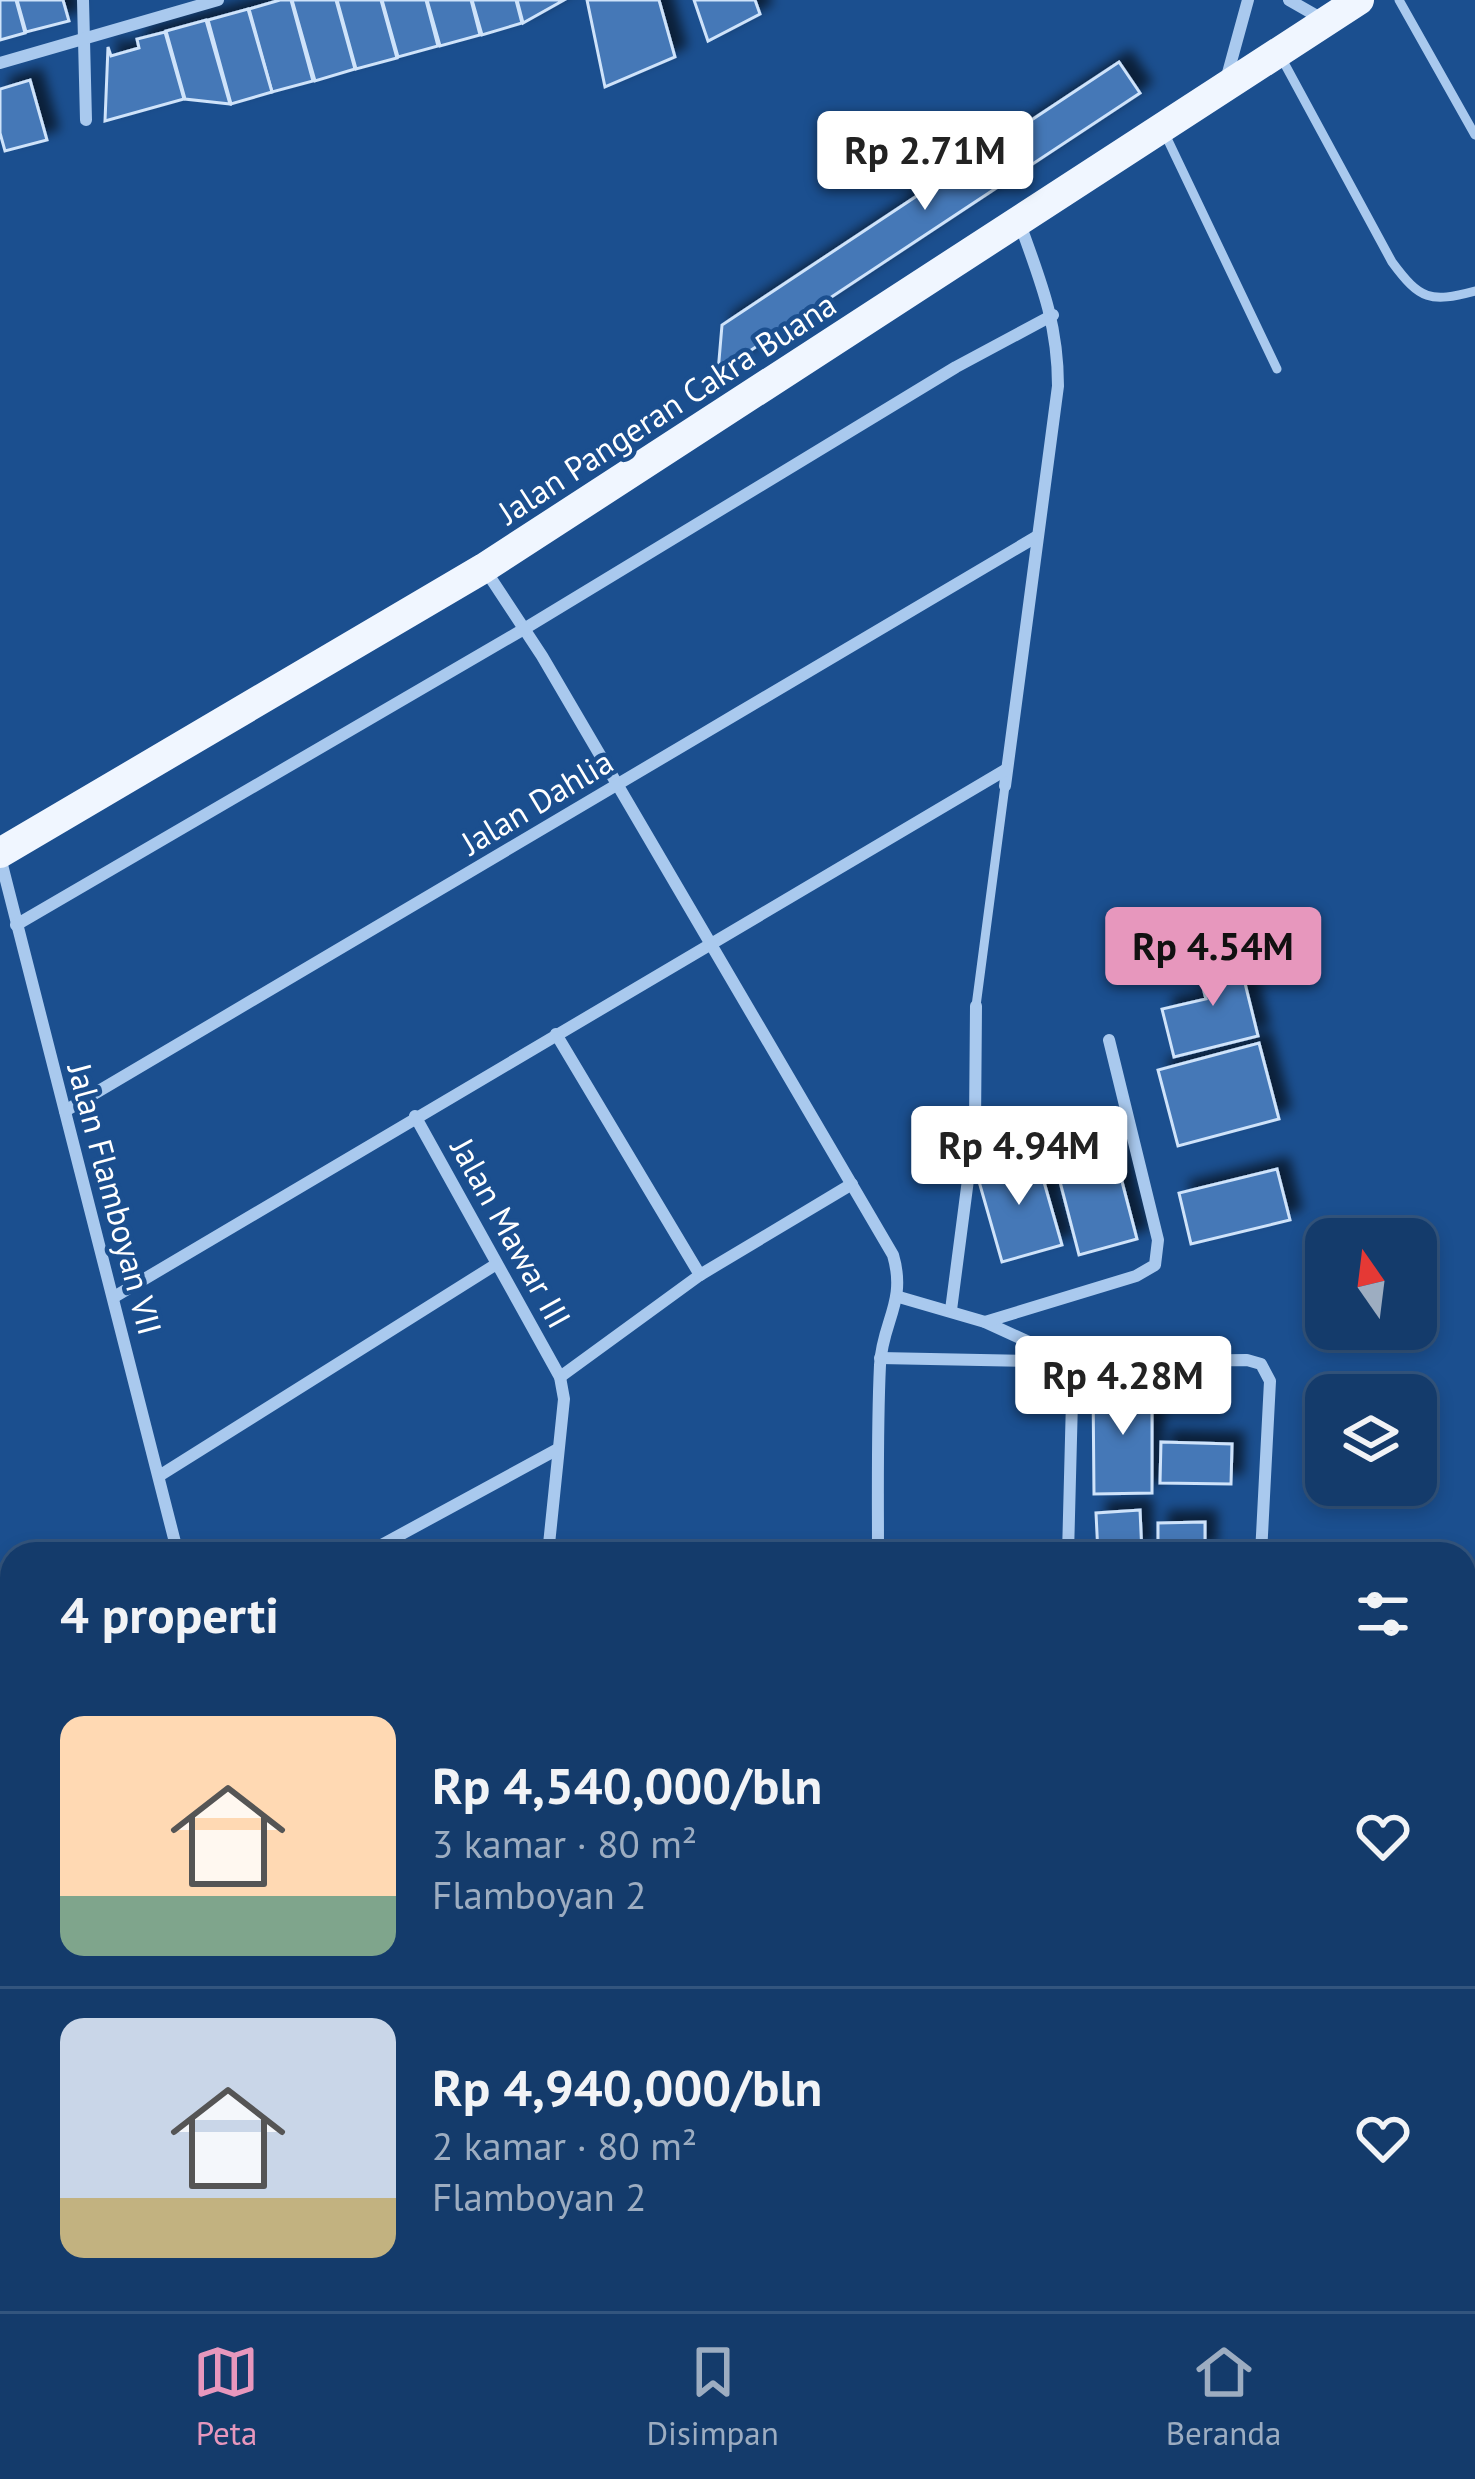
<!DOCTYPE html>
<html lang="id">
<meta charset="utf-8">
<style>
:root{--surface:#143b6b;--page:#214673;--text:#f1f3f6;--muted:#9dadc1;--line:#33557e;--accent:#e797bd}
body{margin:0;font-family:"PT Sans",sans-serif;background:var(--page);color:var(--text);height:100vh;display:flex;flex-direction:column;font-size:45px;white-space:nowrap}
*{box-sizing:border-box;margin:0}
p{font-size:39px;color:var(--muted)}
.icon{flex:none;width:66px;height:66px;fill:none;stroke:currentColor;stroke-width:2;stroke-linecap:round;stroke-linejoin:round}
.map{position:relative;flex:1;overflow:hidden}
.sheet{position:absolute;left:0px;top:1542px;width:1476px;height:771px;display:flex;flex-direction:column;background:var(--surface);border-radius:36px 36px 0 0;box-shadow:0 6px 18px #0003,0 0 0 3px var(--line)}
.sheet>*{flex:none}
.needle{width:78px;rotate:346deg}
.fabs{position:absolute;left:1305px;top:1218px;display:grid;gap:24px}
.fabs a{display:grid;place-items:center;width:132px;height:132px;border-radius:24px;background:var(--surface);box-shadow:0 6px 18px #0003,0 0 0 3px var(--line);font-size:60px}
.price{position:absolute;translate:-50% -102px;padding:0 27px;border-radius:12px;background:#fff;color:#222;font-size:39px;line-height:78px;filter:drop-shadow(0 3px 6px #0008)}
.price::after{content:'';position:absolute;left:50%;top:72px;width:36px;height:27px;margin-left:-18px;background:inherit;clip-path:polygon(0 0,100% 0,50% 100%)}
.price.on{background:var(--accent);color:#111}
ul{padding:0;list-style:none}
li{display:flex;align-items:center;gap:36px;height:300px;padding:0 60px}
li+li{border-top:3px solid var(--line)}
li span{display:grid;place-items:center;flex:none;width:336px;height:240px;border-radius:24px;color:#555}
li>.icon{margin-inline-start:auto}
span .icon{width:144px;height:144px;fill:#fffc;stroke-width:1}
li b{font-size:51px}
h2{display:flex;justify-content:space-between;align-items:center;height:144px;padding:0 60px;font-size:51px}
.tab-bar{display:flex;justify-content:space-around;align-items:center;height:168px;border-top:3px solid var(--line);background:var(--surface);font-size:33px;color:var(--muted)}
.tab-bar a{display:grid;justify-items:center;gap:6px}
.tab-bar .on{color:var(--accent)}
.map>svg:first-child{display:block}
.building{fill:#4478b7;stroke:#cfe3fa;stroke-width:3;filter:url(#shadow)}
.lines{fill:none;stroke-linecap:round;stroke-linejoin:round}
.service{stroke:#a9c9ee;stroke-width:9}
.minor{stroke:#a9c9ee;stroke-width:12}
.primary{stroke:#f0f6ff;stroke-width:30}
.labels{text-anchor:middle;stroke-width:9;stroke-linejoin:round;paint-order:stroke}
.street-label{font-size:33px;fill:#fff;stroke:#1b4f8f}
</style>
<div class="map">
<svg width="1475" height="2311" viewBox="0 0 1475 2311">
<defs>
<filter id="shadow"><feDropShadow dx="11" dy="-11" stdDeviation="6" flood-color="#0009"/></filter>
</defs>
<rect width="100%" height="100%" fill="#1b4f8f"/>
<g class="building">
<path d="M0,0h16l9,33 -25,7z"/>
<path d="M17,0h46l6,21 -43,11z"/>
<path d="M280,0h11l22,81 -41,11 -23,-83z"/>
<path d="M292,0h44l19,69 -40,12z"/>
<path d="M337,0h44l16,58 -41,11z"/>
<path d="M382,0h44l12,46 -40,11z"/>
<path d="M427,0h44l9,35 -40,11z"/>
<path d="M472,0h44l6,23 -40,12z"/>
<path d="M517,0h47l-41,23z"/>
<path d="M587,0h72l16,57 -70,30z"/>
<path d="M694,0h61l5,14 -52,27z"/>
<path d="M248,9l24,83 -41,12 -23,-84z"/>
<path d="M206,20l24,84 -45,-5 -19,-68z"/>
<path d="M165,32l19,67 -79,22 3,-74 3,9 28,-8 -2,-9z"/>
<path d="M1119,62l21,31 -422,279 4,-47z"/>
<path d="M30,80l17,60 -42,11 -5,-18v-44z"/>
<path d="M1237,951l21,85 -84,21 -12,-48 44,-10 -10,-38z"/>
<path d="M1259,1043l20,76 -101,27 -20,-76z"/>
<path d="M1109,1132l28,107 -58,16 -28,-108z"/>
<path d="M1036,1154l26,91 -60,17 -26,-91z"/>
<path d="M1277,1169l13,51 -99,24 -12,-51z"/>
<path d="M1152,1383v110l-58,1 -1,-110z"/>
<path d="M1161,1442l71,2 -1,40 -71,-1z"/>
<path d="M1140,1510l2,44h-44l-2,-41z"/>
<path d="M1205,1522v32h-47v-31z"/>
<path d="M1464,1737l11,3v40l-11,-2z"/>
<path d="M383,2301h66l1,10h-67z"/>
</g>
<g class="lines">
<g class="service">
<path d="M1399,0l76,135"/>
<path d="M1282,59l110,203c28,38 38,41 83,29"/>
<path d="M1164,132l113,237"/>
<path d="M976,1006l29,-220"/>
</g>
<g class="minor">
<path d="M83,0l3,120"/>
<path d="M1289,0l35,20"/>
<path d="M0,63l218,-63"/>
<path d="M1226,80l22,-80"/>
<path d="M484,568l58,88 351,599c14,47 -11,67 -13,110 -3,63 -2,126 -2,189"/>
<path d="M1005,786l53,-400c0,-62 -17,-104 -38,-162"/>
<path d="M0,857l178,697"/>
<path d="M16,925l508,-296 432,-262 97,-52"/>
<path d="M556,1034l144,241"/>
<path d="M65,1111l971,-574"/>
<path d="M415,1116l145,261 4,22 -16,155"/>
<path d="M114,1297l893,-528"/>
<path d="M899,1297l86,25 81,37"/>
<path d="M951,1310l24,-184 1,-120"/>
<path d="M985,1322l151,-46 19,-11 3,-25 -49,-200"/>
<path d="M880,1358l193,4 174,-2 14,4 9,17 -9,173"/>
<path d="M560,1377l140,-102 152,-91"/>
<path d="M159,1476l336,-211"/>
<path d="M365,1554l191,-104"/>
<path d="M1068,1554l5,-192"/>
<path d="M0,1684h12"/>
<path d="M1464,1824l11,2"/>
<path d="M377,2301v10"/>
<path d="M38,2311v-10"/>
<path d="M204,2311v-10"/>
<path d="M543,2311l1,-10"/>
<path d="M873,2311l1,-10"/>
<path d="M1054,2311l2,-10"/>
<path d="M1370,2311v-10"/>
</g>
<path class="primary" d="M0,853l484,-285 875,-568"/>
</g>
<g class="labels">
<g class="street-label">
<text transform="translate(667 408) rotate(-33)" y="12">Jalan Pangeran Cakra Buana</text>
<text transform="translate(537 802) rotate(-31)" y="12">Jalan Dahlia</text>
<text transform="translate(115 1199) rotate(75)" y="12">Jalan Flamboyan VII</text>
<text transform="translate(511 1233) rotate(61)" y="12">Jalan Mawar III</text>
</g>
</g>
</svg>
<div class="fabs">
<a><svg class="needle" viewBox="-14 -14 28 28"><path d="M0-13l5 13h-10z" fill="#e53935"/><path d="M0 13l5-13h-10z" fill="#9dadc1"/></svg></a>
<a><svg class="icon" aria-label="layers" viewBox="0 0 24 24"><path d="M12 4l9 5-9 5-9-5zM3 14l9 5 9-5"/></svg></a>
</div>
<b class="price" style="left:925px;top:213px">Rp 2.71M</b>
<b class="price on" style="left:1213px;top:1009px">Rp 4.54M</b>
<b class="price" style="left:1019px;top:1208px">Rp 4.94M</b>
<b class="price" style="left:1123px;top:1438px">Rp 4.28M</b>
<section class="sheet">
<h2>4 properti<svg class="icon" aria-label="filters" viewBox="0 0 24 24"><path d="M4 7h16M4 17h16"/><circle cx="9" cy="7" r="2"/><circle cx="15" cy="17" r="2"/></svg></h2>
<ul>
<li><span style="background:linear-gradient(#ffd9b3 75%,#7fa58c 0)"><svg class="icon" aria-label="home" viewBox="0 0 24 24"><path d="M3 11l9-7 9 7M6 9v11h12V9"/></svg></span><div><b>Rp 4,540,000/bln</b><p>3 kamar · 80 m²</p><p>Flamboyan 2</p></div><svg class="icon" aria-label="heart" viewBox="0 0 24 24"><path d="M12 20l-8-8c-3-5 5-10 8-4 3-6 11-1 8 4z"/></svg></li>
<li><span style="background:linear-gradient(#c9d6e8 75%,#c2b280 0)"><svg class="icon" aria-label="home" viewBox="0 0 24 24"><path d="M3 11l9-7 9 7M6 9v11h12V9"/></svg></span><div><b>Rp 4,940,000/bln</b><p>2 kamar · 80 m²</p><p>Flamboyan 2</p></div><svg class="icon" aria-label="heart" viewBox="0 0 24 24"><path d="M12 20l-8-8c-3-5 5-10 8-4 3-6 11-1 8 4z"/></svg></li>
</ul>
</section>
</div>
<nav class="tab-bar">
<a class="on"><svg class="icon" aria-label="map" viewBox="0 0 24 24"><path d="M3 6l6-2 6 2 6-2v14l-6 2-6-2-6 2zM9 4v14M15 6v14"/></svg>Peta</a>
<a><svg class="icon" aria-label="saved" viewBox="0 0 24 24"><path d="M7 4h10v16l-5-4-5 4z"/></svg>Disimpan</a>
<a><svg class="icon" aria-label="home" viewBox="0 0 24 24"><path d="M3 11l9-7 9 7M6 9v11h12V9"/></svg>Beranda</a>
</nav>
